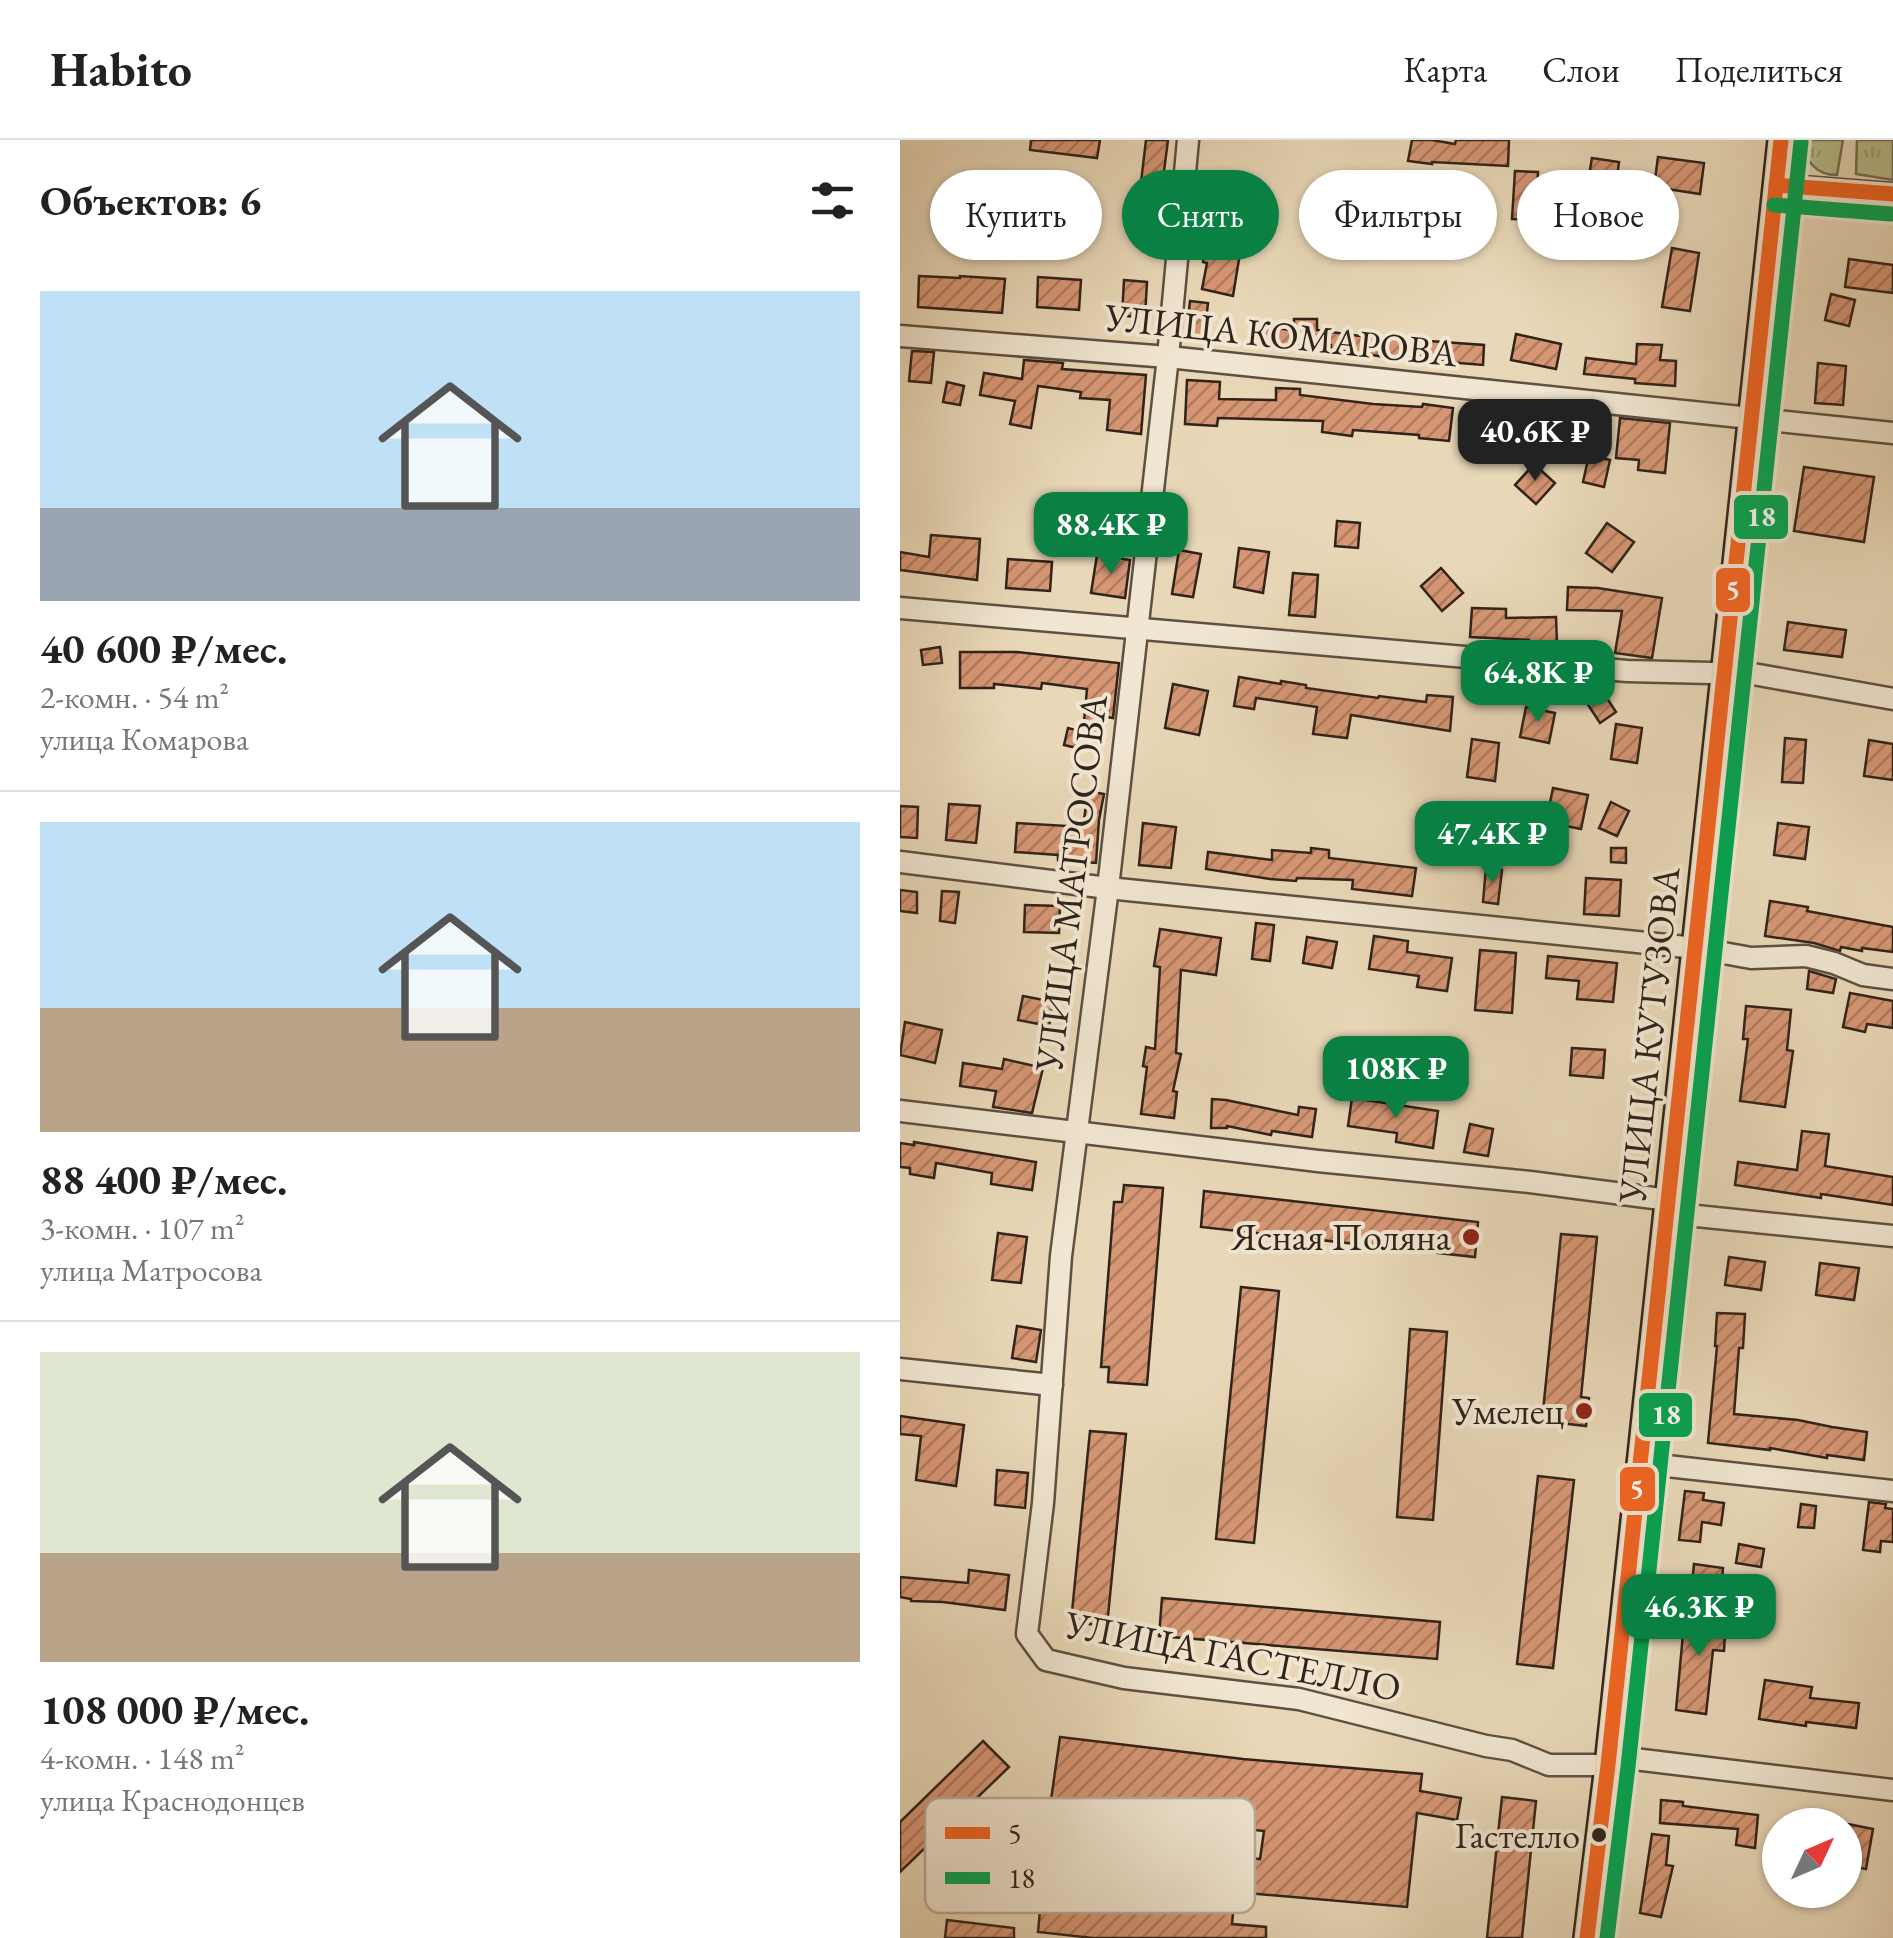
<!DOCTYPE html>
<html lang="ru">
<meta charset="utf-8">
<style>
:root{--surface:#fff;--page:#f2f2f2;--text:#222;--muted:#767676;--line:#e0e0e0;--accent:#0b8043}
body{margin:0;font-family:"EB Garamond",serif;background:var(--page);color:var(--text);height:100vh;display:flex;flex-direction:column;font-size:38px;white-space:nowrap}
*{box-sizing:border-box;margin:0}
p{font-size:32px;color:var(--muted)}
.icon{flex:none;width:55px;height:55px;fill:none;stroke:currentColor;stroke-width:2;stroke-linecap:round;stroke-linejoin:round}
.map{position:relative;flex:1;overflow:hidden}
.panel{display:flex;flex-direction:column;background:var(--surface);width:900px}
.panel>*{flex:none}
.banner{position:absolute;left:30px;top:30px;width:812px;height:90px;display:flex;gap:20px}
.needle{width:65px;rotate:46deg}
.tools{position:absolute;left:862px;top:1668px;display:grid;gap:20px}
.tools a{display:grid;place-items:center;width:100px;height:100px;border-radius:50%;background:var(--surface);box-shadow:0 2px 8px #0004;font-size:50px}
.price{position:absolute;translate:-50% -85px;padding:0 22px;border-radius:20px;background:var(--accent);color:#fff;font-size:32px;line-height:65px;filter:drop-shadow(0 2px 5px #0008)}
.price::after{content:'';position:absolute;left:50%;top:60px;width:30px;height:22px;margin-left:-15px;background:inherit;clip-path:polygon(0 0,100% 0,50% 100%)}
.price.current{background:#222;color:#fff}
ul{padding:0;list-style:none}
li{display:grid;align-content:center;gap:20px;height:530px;padding:0 40px}
li+li{border-top:2px solid var(--line)}
li span{display:grid;place-items:center;height:310px;border-radius:0px;color:#555}
li>.icon{margin-inline-start:auto}
span .icon{width:180px;height:180px;fill:#fffc;stroke-width:1}
li b{font-size:42px}
h2{display:flex;justify-content:space-between;align-items:center;height:120px;padding:0 40px;font-size:42px}
.tag{padding:0 35px;border-radius:45px;background:var(--surface);box-shadow:0 2px 8px #0004;font-size:35px;line-height:90px}
.tag.current{background:var(--accent);color:#fff}
header{display:flex;align-items:center;gap:60px;box-sizing:border-box;height:140px;padding:0 50px;background:var(--surface);border-bottom:2px solid var(--line)}
header strong{font-size:48px}
nav{display:flex;gap:55px;margin-inline-start:auto;font-size:35px}
main{display:flex;flex:1;min-height:0}
.map>svg:first-child{display:block}
.grass{fill:url(#grass-tufts);stroke:#747054;stroke-width:2.5}
.building{fill:url(#building-hatch);stroke:#30231a;stroke-width:2.5}
.lines{fill:none;stroke-linecap:round;stroke-linejoin:round}
.minor-casing{stroke:#5e5042;stroke-width:25}
.major-casing{stroke:#30231a;stroke-width:30}
.minor{stroke:#f1e6d1;stroke-width:20}
.major{stroke:#e9d8b8;stroke-width:25}
.bus-1-casing{stroke:#f1e6d1;stroke-width:22}
.bus-2-casing{stroke:#f1e6d1;stroke-width:22}
.bus-1{stroke:#f26522;stroke-width:15}
.bus-2{stroke:#00a651;stroke-width:15}
.poi-dot{fill:#8f2418;stroke:#f1e6d1;stroke-width:4}
.bus-dot{fill:#30231a;stroke:#f1e6d1;stroke-width:4}
.labels{text-anchor:middle;stroke-width:8;stroke-linejoin:round;paint-order:stroke}
.bus-label{font-size:36px;fill:#30231a;stroke:#f1e6d1;text-anchor:end}
.street-label{font-size:38px;fill:#30231a;stroke:#f1e6d1}
.poi-label{font-size:38px;fill:#30231a;stroke:#f1e6d1;text-anchor:end}
.key{fill:#f1e6d1;stroke:#b7ac9a;stroke-width:2.5}
.key-label{font-size:28px;fill:#30231a}
.line-badge{stroke:#f1e6d1;stroke-width:4}
.badge-label{font-size:28px;text-anchor:middle;font-weight:bold;fill:#fff}
</style>
<header>
<strong>Habito</strong>
<nav><a>Карта</a><a>Слои</a><a>Поделиться</a></nav>
</header>
<main>
<section class="panel">
<h2>Объектов: 6<svg class="icon" aria-label="filters" viewBox="0 0 24 24"><path d="M4 7h16M4 17h16"/><circle cx="9" cy="7" r="2"/><circle cx="15" cy="17" r="2"/></svg></h2>
<ul>
<li><span style="background:linear-gradient(#bfe0f5 70%,#9aa5b1 0)"><svg class="icon" aria-label="home" viewBox="0 0 24 24"><path d="M3 11l9-7 9 7M6 9v11h12V9"/></svg></span><div><b>40 600 ₽/мес.</b><p>2-комн. · 54 m²</p><p>улица Комарова</p></div></li>
<li><span style="background:linear-gradient(#bfe0f5 60%,#b9a48a 0)"><svg class="icon" aria-label="home" viewBox="0 0 24 24"><path d="M3 11l9-7 9 7M6 9v11h12V9"/></svg></span><div><b>88 400 ₽/мес.</b><p>3-комн. · 107 m²</p><p>улица Матросова</p></div></li>
<li><span style="background:linear-gradient(#dfe7d0 65%,#b9a48a 0)"><svg class="icon" aria-label="home" viewBox="0 0 24 24"><path d="M3 11l9-7 9 7M6 9v11h12V9"/></svg></span><div><b>108 000 ₽/мес.</b><p>4-комн. · 148 m²</p><p>улица Краснодонцев</p></div></li>
</ul>
</section>
<div class="map">
<svg width="993" height="1798" viewBox="0 0 993 1798">
<defs>
<pattern id="grass-tufts" width="24" height="20" patternUnits="userSpaceOnUse" patternTransform="scale(2.5)"><rect width="24" height="20" fill="#b9be8d"/><path d="M3 7l-1-3M5 7V3M7 7l1-3M15 17l-1-3M17 17v-4M19 17l1-3" fill="none" stroke="#9fa379"/></pattern>
<pattern id="building-hatch" width="6" height="6" patternUnits="userSpaceOnUse" patternTransform="scale(2.5)"><rect width="6" height="6" fill="#d79775"/><path d="M-1 1l2-2M0 6l6-6M5 7l2-2" fill="none" stroke="#af7b5f"/></pattern>
</defs>
<rect width="100%" height="100%" fill="#e9d8b8"/>
<filter id="stains"><feTurbulence type="fractalNoise" baseFrequency=".002" numOctaves="4"/><feColorMatrix values="0 0 0 0 .2 0 0 0 0 .09 0 0 0 0 .02 0 0 0 .5 -.17"/></filter>
<radialGradient id="worn" r=".72"><stop offset=".6" stop-color="#630" stop-opacity="0"/><stop offset="1" stop-color="#630" stop-opacity=".3"/></radialGradient>
<g class="grass">
<path d="M902,0h41l-6,35c-21,0 -32,-14 -35,-35z"/>
<path d="M957,0h36v40l-37,-6z"/>
</g>
<g class="building">
<path d="M131,0h69l-3,18 -67,-8z"/>
<path d="M246,0h22l-8,62 -21,-3z"/>
<path d="M512,0h20l23,4 1,-4h53l-1,26 -76,-4v2l-24,-3z"/>
<path d="M758,17l46,6 -4,31 -46,-7z"/>
<path d="M692,18l27,4 -3,23 -28,-4z"/>
<path d="M615,31l23,1 -3,48 -23,-1z"/>
<path d="M338,40l37,41 -35,32 -7,43 -31,-7 5,-26 -4,-1 4,-31 42,6 -33,-36z"/>
<path d="M772,108l27,5 -9,58 -28,-4z"/>
<path d="M949,119l44,6v28l-48,-6z"/>
<path d="M19,136l41,2v-2l45,3 -3,34 -84,-6z"/>
<path d="M138,137l43,3 -2,30 -42,-3z"/>
<path d="M224,140l23,2 -2,35 -23,-1z"/>
<path d="M931,154l24,6 -6,26 -24,-6z"/>
<path d="M290,161l18,2 -4,35 -18,-2z"/>
<path d="M394,179h23v11l71,10v-2l96,7 -1,20 -98,-8 -54,-8v-4l-65,1 -16,-4 4,-19 40,8z"/>
<path d="M616,194l45,10 -5,25 -45,-9z"/>
<path d="M737,204l25,1 -2,15 16,1 -1,25 -40,-3v-4l-51,-5 2,-16 50,6z"/>
<path d="M12,211l22,1 -3,31 -22,-2z"/>
<path d="M124,220l39,3 -1,6 84,6 -5,59 -34,-4 3,-30 -30,-2 1,-6 -43,-6 -7,42 -21,-4 5,-23 -35,-6 4,-22 38,6z"/>
<path d="M918,223l28,3 -3,39 -28,-2z"/>
<path d="M287,240l33,2 -1,17 57,1v-12l24,1v6l73,9 49,3 1,-3 30,4 -4,33 -30,-3v-3l-66,-5 -1,6 -30,-4 1,-11 -105,-3 -1,8 -32,-2z"/>
<path d="M47,242l17,4 -4,19 -17,-3z"/>
<path d="M642,276l34,5 -4,22 -33,-5z"/>
<path d="M720,278l50,5 -5,50 -27,-3 1,-10 -23,-2z"/>
<path d="M595,290l33,29 -37,-10z"/>
<path d="M689,315l21,5 -6,27 -21,-5z"/>
<path d="M634,324l21,19 -19,21 -21,-19z"/>
<path d="M904,327l70,10 -10,65 -70,-11z"/>
<path d="M437,381l23,2 -2,25 -23,-2z"/>
<path d="M707,383l27,19 -22,30 -26,-19z"/>
<path d="M31,395l49,4 -3,41 -77,-10v-18l29,5z"/>
<path d="M339,408l30,4 -6,41 -29,-6z"/>
<path d="M279,410l22,4 -8,43 -21,-3z"/>
<path d="M197,415l33,5 -5,38 -34,-5z"/>
<path d="M108,419l44,3 -2,29 -44,-3z"/>
<path d="M541,428l22,25 -21,18 -21,-25z"/>
<path d="M393,433l25,2 -3,42 -26,-2z"/>
<path d="M668,447l30,1 64,10 -10,60 -37,-5 7,-42 -55,-1z"/>
<path d="M572,468l34,1v9l50,-1 1,26 -28,1v-4l-59,-3z"/>
<path d="M888,482l58,8 -4,27 -58,-7z"/>
<path d="M40,507l2,16 -19,2 -2,-15z"/>
<path d="M60,512h57l102,11 -6,55 -6,-1 -9,36 -34,-8 4,-17 15,4 4,-43 -45,-6 -1,6 -47,-5v4h-34z"/>
<path d="M339,537l42,7v-3l25,4v3l72,10 1,-2 47,6 1,-7 26,2 -3,34 -99,-16 -4,23 -34,-4 4,-27 -61,-9 -2,11 -20,-3z"/>
<path d="M273,544l35,7 -9,44 -34,-7z"/>
<path d="M699,546l17,26 -16,11 -17,-26z"/>
<path d="M626,567l29,6 -6,30 -29,-6z"/>
<path d="M716,584l26,4 -5,35 -26,-4z"/>
<path d="M885,598l21,2 -3,43 -21,-1z"/>
<path d="M572,599l27,4 -4,38 -28,-4z"/>
<path d="M969,600l24,4v36l-29,-4z"/>
<path d="M653,648l35,7 -7,34 -35,-7z"/>
<path d="M188,651l16,3 -5,26 -3,43 -38,-3v-5l-43,-3 2,-29 66,4z"/>
<path d="M711,662l18,9 -12,25 -18,-8z"/>
<path d="M49,664l31,2 -4,37 -30,-3z"/>
<path d="M0,666l18,1 -1,31 -17,-1z"/>
<path d="M243,683l33,4 -5,41 -32,-3z"/>
<path d="M878,683l31,4 -4,32 -31,-4z"/>
<path d="M411,708l18,2v8l87,10 -4,28 -60,-7 1,-9 -56,-2 -1,3 -26,-2 -64,-10 2,-17 64,8v-10l39,3z"/>
<path d="M711,708h15v15l-15,-1z"/>
<path d="M586,728l16,2 -4,34 -15,-2z"/>
<path d="M686,738l35,2 -2,36 -35,-2z"/>
<path d="M0,750l17,2v21l-17,-2z"/>
<path d="M42,751l17,1 -4,31 -15,-2z"/>
<path d="M870,761l38,6 -1,4 86,16v25l-31,-4v3l-21,-4 -1,4 -26,-8 -49,-7z"/>
<path d="M125,765l35,1 -1,27 -35,-1z"/>
<path d="M356,783l18,2 -4,36 -18,-2z"/>
<path d="M260,789l61,9 -5,37 -35,-5 -5,83 5,1 -8,37 4,1 -3,26 -33,-4 6,-47 -4,-1 3,-19 9,2 5,-82 -6,-1z"/>
<path d="M474,796l34,5 -1,11 45,6 -5,33 -30,-4 2,-11 -50,-7z"/>
<path d="M407,797l30,5 -5,26 -29,-5z"/>
<path d="M580,810l36,3 -4,60 -37,-3z"/>
<path d="M648,816l69,7 -4,39 -36,-3 2,-18 -33,-3z"/>
<path d="M909,831l27,8 -3,14 -26,-4z"/>
<path d="M950,853l43,8v27l-26,-4 -2,8 -22,-5z"/>
<path d="M123,856l31,6 -5,24 -31,-6z"/>
<path d="M846,866l45,4 -4,40 6,1 -8,56 -45,-6 8,-62h-5z"/>
<path d="M5,882l37,8 -7,33 -35,-8z"/>
<path d="M672,908l33,2 -2,28 -33,-3z"/>
<path d="M104,919l39,9 -11,45 -39,-6 3,-16 -36,-5 3,-23 39,6z"/>
<path d="M452,958l86,13 -5,37 -37,-6 1,-9 -49,-7z"/>
<path d="M312,959l14,1 72,15 1,-8 17,2 -4,28 -40,-6 -1,4 -44,-9v2h-16z"/>
<path d="M570,984l23,5 -5,27 -24,-4z"/>
<path d="M902,991l27,3 -4,32 68,11v28l-72,-11v4l-86,-13 3,-23 59,8z"/>
<path d="M14,1002l122,20 -4,28 -41,-6 1,-11 -56,-10 -2,15 -24,-4v-6l-10,-1v-24l14,2z"/>
<path d="M224,1045l39,3 -16,197 -39,-3 1,-15h-8l13,-165h8z"/>
<path d="M304,1051l274,31 -3,35 -274,-30z"/>
<path d="M98,1093l29,4 -6,46 -29,-3z"/>
<path d="M661,1094l36,3 -16,160 8,1 -3,28 -44,-5z"/>
<path d="M829,1117l36,5 -4,28 -36,-5z"/>
<path d="M920,1123l39,5 -5,32 -38,-5z"/>
<path d="M341,1147l38,4 -25,252 -38,-4z"/>
<path d="M817,1173l28,1 -2,34h-4l-5,66 64,6 34,7 35,5 -3,28 -37,-5v3l-57,-10v2l-62,-7 9,-97h-2z"/>
<path d="M117,1186l24,4 -5,32 -24,-4z"/>
<path d="M510,1189l37,3 -14,188 -36,-3z"/>
<path d="M0,1276l64,9 -8,61 -40,-6 5,-44 -21,-2z"/>
<path d="M190,1291l36,3 -19,192 -36,-4z"/>
<path d="M97,1330l31,3 -3,35 -30,-3z"/>
<path d="M638,1336l36,4 -21,188 -36,-4z"/>
<path d="M785,1351l19,2 -1,7 21,3 -3,22 -19,-3 -2,20 -21,-2z"/>
<path d="M969,1362l17,2 -1,4 8,1v33l-12,-1 -1,11 -17,-2z"/>
<path d="M901,1364l15,2 -2,22 -16,-1z"/>
<path d="M839,1404l25,5 -3,18 -25,-4z"/>
<path d="M794,1424l29,4 -2,20 -29,-4z"/>
<path d="M69,1430l40,5 -4,35 -62,-8 -32,-1v-2l-11,-2v-20l68,6z"/>
<path d="M262,1458l278,24 -3,37 -278,-23z"/>
<path d="M785,1472l41,3 -2,36 -11,-1 -7,64 -30,-4z"/>
<path d="M865,1540l47,7 -2,11 49,5 -3,25 -50,-6v4l-47,-7z"/>
<path d="M160,1597l183,22 179,15 -2,17 41,7 -4,22 -40,-7 -10,94 -172,-15 -3,32 34,3v11h-173l-55,-6 9,-97 213,24 4,-28 -214,-24z"/>
<path d="M83,1601l26,26 -109,105v-50z"/>
<path d="M602,1657l34,4 -14,137h-35z"/>
<path d="M761,1660l22,2v4l75,9 -3,33 -19,-3 2,-16 -78,-6z"/>
<path d="M948,1684l25,5 -7,40 -21,-4v-37h2z"/>
<path d="M752,1694l17,2 -3,29 7,1 -12,51 -21,-4z"/>
<path d="M47,1780l67,8v10h-69z"/>
</g>
<g class="lines">
<defs>
<g id="minor">
<path d="M288,0l-20,217 -60,531 -47,368 -18,247 -16,131 19,26 78,18 175,21 187,47 26,4 37,15h59"/>
<path d="M876,45l117,9"/>
<path d="M0,196l268,21 725,76"/>
<path d="M0,468l727,63 126,3 140,25"/>
<path d="M0,722l208,26 588,60 55,10 55,-2 28,7 29,12 30,4"/>
<path d="M0,971l418,50 212,21 139,18"/>
<path d="M767,1073l226,23"/>
<path d="M0,1229l152,16"/>
<path d="M740,1323l253,28"/>
<path d="M709,1616l284,34"/>
</g>
<path id="major" d="M687,1798l21,-173 173,-1625"/>
</defs>
<use href="#minor" class="minor-casing"/>
<use href="#major" class="major-casing"/>
<use href="#minor" class="minor"/>
<use href="#major" class="major"/>
<defs>
<g id="bus-1">
<path d="M876,45l117,9"/>
<path d="M687,1798l21,-173 173,-1625"/>
</g>
<g id="bus-2">
<path d="M874,65l117,9"/>
<path d="M707,1798l21,-171 173,-1625"/>
</g>
</defs>
<use href="#bus-1" class="bus-1-casing"/>
<use href="#bus-2" class="bus-2-casing"/>
<use href="#bus-1" class="bus-1"/>
<use href="#bus-2" class="bus-2"/>
</g>
<g class="poi-dot">
<circle cx="571" cy="1097" r="10"/>
<circle cx="684" cy="1271" r="10"/>
</g>
<circle class="bus-dot" cx="699" cy="1695" r="9"/>
<g class="labels">
<g class="bus-label">
<text x="680" y="1708">Гастелло</text>
</g>
<g class="street-label">
<text transform="translate(381 195) rotate(6)" y="13">УЛИЦА КОМАРОВА</text>
<text transform="translate(171 743) rotate(-83)" y="13">УЛИЦА МАТРОСОВА</text>
<text transform="translate(749 895) rotate(-84)" y="13">УЛИЦА КУТУЗОВА</text>
<text transform="translate(333 1516) rotate(11)" y="13">УЛИЦА ГАСТЕЛЛО</text>
</g>
<g class="poi-label">
<text x="551" y="1110">Ясная Поляна</text>
<text x="664" y="1284">Умелец</text>
</g>
</g>
<rect x="25" y="1658" width="330" height="115" rx="15" class="key"/>
<rect x="45" y="1687" width="45" height="12" fill="#f26522"/>
<rect x="45" y="1732" width="45" height="12" fill="#00a651"/>
<g class="key-label">
<text x="108" y="1703">5</text>
<text x="108" y="1748">18</text>
</g>
<g class="line-badge">
<rect x="832" y="353" width="58" height="48" rx="10" fill="#00a651"/>
<rect x="814" y="426" width="38" height="48" rx="10" fill="#f26522"/>
<rect x="737" y="1251" width="57" height="48" rx="10" fill="#00a651"/>
<rect x="718" y="1325" width="39" height="48" rx="10" fill="#f26522"/>
</g>
<g class="badge-label">
<text x="861" y="386">18</text>
<text x="833" y="459">5</text>
<text x="766" y="1284">18</text>
<text x="737" y="1358">5</text>
</g>
<rect width="100%" height="100%" filter="url(#stains)"/>
<rect width="100%" height="100%" fill="url(#worn)"/>
</svg>
<div class="tools">
<a><svg class="needle" viewBox="-14 -14 28 28"><path d="M0-13l5 13h-10z" fill="#e53935"/><path d="M0 13l5-13h-10z" fill="#767676"/></svg></a>
</div>
<b class="price current" style="left:635px;top:344px">40.6K ₽</b>
<b class="price" style="left:211px;top:437px">88.4K ₽</b>
<b class="price" style="left:638px;top:585px">64.8K ₽</b>
<b class="price" style="left:592px;top:746px">47.4K ₽</b>
<b class="price" style="left:496px;top:981px">108K ₽</b>
<b class="price" style="left:799px;top:1519px">46.3K ₽</b>
<div class="banner">
<a class="tag">Купить</a>
<a class="tag current">Снять</a>
<a class="tag">Фильтры</a>
<a class="tag">Новое</a>
</div>
</div>
</main>
